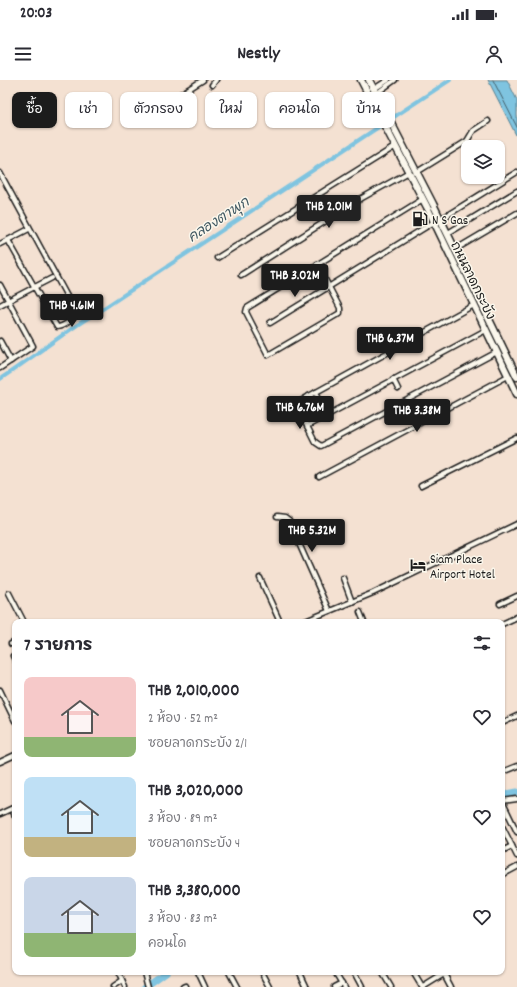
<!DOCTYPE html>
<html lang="th">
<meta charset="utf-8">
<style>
:root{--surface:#fff;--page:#f2f2f3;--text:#2b2b33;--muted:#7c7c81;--accent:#1c1c1c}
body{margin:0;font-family:Dekko,"Playpen Sans Thai",sans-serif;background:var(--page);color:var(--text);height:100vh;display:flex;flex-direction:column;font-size:15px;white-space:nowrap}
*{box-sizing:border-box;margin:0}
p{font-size:13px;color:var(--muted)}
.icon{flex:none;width:22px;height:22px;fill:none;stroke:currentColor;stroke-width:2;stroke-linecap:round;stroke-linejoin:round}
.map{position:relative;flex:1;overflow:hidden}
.sheet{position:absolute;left:12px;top:539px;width:493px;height:356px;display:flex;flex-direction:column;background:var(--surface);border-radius:8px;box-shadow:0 1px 3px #0004}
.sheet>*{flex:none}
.banner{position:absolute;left:12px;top:12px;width:493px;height:36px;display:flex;gap:8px}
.tools{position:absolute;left:461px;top:60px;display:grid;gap:8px}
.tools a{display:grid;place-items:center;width:44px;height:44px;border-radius:8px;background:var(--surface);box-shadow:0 1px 3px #0004;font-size:20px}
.price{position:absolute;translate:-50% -34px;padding:0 9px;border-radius:4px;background:var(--accent);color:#fff;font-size:13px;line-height:26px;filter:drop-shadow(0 1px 2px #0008)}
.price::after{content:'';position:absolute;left:50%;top:24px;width:12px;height:9px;margin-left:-6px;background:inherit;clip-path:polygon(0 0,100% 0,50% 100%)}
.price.selected{background:#222;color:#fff}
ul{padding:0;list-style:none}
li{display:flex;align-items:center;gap:12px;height:100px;padding:0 12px}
li span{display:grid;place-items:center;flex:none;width:112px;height:80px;border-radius:8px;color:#555}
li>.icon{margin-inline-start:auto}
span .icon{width:48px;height:48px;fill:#fffc;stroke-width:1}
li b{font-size:17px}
h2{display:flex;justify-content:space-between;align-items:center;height:48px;padding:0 12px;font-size:17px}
.tag{padding:0 14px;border-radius:8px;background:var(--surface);box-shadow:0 1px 3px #0004;font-size:14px;line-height:36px}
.tag.selected{background:var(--accent);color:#fff}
.status{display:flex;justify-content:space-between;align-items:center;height:28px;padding:0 20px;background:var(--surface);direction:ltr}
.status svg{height:11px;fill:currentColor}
header{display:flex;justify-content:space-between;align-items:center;height:52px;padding:0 12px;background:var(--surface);font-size:18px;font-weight:800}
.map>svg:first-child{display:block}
.water{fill:#7fc4e0;stroke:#578192}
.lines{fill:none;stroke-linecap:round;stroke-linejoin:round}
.shore{stroke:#445f6a;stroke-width:1}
.canal{stroke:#7fc4e0;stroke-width:4}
.river{stroke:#7fc4e0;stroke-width:7}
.minor-casing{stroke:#1c1c1c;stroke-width:7}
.primary-casing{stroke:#1c1c1c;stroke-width:9}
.minor{stroke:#fbf7ec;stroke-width:4}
.primary{stroke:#fbf7ec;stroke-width:6}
.labels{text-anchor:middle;stroke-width:3;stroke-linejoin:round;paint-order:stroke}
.poi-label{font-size:13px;fill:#1c1c1c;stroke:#fbf7ec;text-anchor:start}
.street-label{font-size:13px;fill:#1c1c1c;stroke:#fbf7ec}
.water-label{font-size:14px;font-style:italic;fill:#3f5761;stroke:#fbf7ec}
</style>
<div class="status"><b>20:03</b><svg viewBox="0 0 49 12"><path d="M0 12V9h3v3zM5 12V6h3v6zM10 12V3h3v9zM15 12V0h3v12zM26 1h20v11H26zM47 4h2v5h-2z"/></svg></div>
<header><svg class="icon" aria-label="menu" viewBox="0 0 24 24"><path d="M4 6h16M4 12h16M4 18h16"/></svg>Nestly<svg class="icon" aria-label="person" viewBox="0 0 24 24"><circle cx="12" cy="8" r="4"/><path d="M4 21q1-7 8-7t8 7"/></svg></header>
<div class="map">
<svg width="517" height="907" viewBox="0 0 517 907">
<rect width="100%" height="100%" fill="#f4e1d2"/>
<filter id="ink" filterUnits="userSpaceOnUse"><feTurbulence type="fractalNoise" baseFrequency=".025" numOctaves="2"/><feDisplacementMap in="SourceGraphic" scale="8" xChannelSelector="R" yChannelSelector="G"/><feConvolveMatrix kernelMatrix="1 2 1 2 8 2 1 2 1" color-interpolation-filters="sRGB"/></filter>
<g filter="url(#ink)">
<path class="water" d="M488,0h19l10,20v37z"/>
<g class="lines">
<path class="shore" d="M493,0l24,47"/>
<path class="canal" d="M0,299c35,-23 68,-50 104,-71l346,-228"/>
<g class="river">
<path d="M502,715l15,-3"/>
<path d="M145,907l21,-15"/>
</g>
<defs>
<g id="minor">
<path d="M212,5l4,-5"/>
<path d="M374,9l14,-9"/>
<path d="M377,13l18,-13"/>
<path d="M139,40l64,-40"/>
<path d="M417,92l50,-31 6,-10 15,-10"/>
<path d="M0,93l76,140c-2,6 -13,14 -19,14l-49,-87"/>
<path d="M441,139l76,-47"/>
<path d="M448,153l69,-42"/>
<path d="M0,164l29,-15"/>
<path d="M456,169l61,-36"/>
<path d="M217,178l179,-112"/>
<path d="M317,184l23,44v5l-72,42 -22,-43 1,-4 176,-109"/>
<path d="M241,195l121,-77 47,-26"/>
<path d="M0,205l33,61 -33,22"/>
<path d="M0,225l52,-27"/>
<path d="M474,225l-165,91 -11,7 -1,3 18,36 6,4 176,-94"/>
<path d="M270,243l164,-101"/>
<path d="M0,261l11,20"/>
<path d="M393,299l5,10"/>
<path d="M309,316l9,5 1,-3 -3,-6"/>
<path d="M307,346l179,-96"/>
<path d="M319,397l189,-101"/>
<path d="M421,406l96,-48"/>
<path d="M277,437l8,1 4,3 40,90"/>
<path d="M260,498l20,44"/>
<path d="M343,498l9,24"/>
<path d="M9,513l15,29"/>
<path d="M500,524l17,-8"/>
<path d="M360,532l4,10"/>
<path d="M303,542l70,-29 144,-69"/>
<path d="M502,544l15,-7"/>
<path d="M11,564l4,-2"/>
<path d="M13,576l2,4"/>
<path d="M0,610l15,31"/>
<path d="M502,643l15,-7"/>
<path d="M0,682l15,-7"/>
<path d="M502,692l15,-6"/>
<path d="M517,719l-15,2 15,31"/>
<path d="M12,729l3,7"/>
<path d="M0,734l15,-7"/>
<path d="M502,746l15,30"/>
<path d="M502,771l10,-5"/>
<path d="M502,795l15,-8"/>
<path d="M118,892l7,15"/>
<path d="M144,892l4,15"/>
<path d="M198,892l7,15"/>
<path d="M229,892l8,15"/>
<path d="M262,892l8,15"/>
<path d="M300,892l7,15"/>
<path d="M335,892l9,15"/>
<path d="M354,892l8,15"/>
<path d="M382,892l9,15"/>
<path d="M413,892l9,15"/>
<path d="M443,892l8,15"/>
<path d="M113,907l9,-6"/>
<path d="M183,907l2,-1"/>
<path d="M334,907l8,-4"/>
<path d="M423,907l21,-13"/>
</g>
<g id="primary">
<path d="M361,0l66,127 90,187"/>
<path d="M369,0l64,124 84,173"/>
</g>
</defs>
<use href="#minor" class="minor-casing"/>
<use href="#primary" class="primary-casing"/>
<use href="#minor" class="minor"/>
<use href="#primary" class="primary"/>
</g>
</g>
<defs>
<symbol id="fuel-bare" viewBox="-9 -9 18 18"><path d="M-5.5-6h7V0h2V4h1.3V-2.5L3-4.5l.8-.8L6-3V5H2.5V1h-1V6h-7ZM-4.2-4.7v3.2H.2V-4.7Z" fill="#1c1c1c" stroke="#fbf7ec" stroke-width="2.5" paint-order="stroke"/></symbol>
<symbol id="hotel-bare" viewBox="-9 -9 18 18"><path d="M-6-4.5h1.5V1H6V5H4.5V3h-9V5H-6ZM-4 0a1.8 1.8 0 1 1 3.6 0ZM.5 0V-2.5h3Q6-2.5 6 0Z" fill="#1c1c1c" stroke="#fbf7ec" stroke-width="2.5" paint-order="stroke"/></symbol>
</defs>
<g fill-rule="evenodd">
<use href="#fuel-bare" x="409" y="128" width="22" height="22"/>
<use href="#hotel-bare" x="407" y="474" width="22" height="22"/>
</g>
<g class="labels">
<g class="poi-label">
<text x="432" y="144">N S Gas</text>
<text x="430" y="483">Siam Place<tspan x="430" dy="15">Airport Hotel</tspan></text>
</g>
<g class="street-label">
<text transform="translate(474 200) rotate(64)" y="5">ถนนลาดกระบัง</text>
</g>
<g class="water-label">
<text transform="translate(218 139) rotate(-33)" y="5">คลองตาพุก</text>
</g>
</g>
</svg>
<div class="tools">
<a><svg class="icon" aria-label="layers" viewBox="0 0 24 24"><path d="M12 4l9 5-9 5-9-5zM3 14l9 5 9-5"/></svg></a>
</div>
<b class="price selected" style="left:329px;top:149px">THB 2.01M</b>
<b class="price" style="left:295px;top:218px">THB 3.02M</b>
<b class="price" style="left:72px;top:248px">THB 4.61M</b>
<b class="price" style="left:390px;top:281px">THB 6.37M</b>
<b class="price" style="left:300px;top:350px">THB 6.76M</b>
<b class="price" style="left:417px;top:353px">THB 3.38M</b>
<b class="price" style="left:312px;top:473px">THB 5.32M</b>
<div class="banner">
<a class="tag selected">ซื้อ</a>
<a class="tag">เช่า</a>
<a class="tag">ตัวกรอง</a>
<a class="tag">ใหม่</a>
<a class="tag">คอนโด</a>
<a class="tag">บ้าน</a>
</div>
<section class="sheet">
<h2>7 รายการ<svg class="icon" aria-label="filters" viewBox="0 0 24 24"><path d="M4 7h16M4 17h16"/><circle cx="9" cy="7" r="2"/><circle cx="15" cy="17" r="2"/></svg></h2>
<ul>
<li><span style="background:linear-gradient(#f6c9c9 75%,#8fb573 0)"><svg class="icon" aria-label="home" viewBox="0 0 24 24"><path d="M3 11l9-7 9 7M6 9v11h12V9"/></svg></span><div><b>THB 2,010,000</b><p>2 ห้อง · 52 m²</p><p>ซอยลาดกระบัง 2/1</p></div><svg class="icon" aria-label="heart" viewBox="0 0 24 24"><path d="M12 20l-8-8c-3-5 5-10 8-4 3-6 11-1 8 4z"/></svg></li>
<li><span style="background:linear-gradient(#bfe0f5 75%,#c2b280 0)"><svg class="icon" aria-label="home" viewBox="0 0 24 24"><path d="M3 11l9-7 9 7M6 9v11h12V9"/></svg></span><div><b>THB 3,020,000</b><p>3 ห้อง · 89 m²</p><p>ซอยลาดกระบัง 4</p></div><svg class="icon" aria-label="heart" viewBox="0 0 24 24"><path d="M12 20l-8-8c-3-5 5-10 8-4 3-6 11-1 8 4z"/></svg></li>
<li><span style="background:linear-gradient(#c9d6e8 70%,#8fb573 0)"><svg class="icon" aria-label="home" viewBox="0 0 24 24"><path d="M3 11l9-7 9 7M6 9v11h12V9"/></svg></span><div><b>THB 3,380,000</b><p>3 ห้อง · 83 m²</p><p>คอนโด</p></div><svg class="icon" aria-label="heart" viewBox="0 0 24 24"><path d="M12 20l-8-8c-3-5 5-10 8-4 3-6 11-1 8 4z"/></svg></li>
</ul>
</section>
</div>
